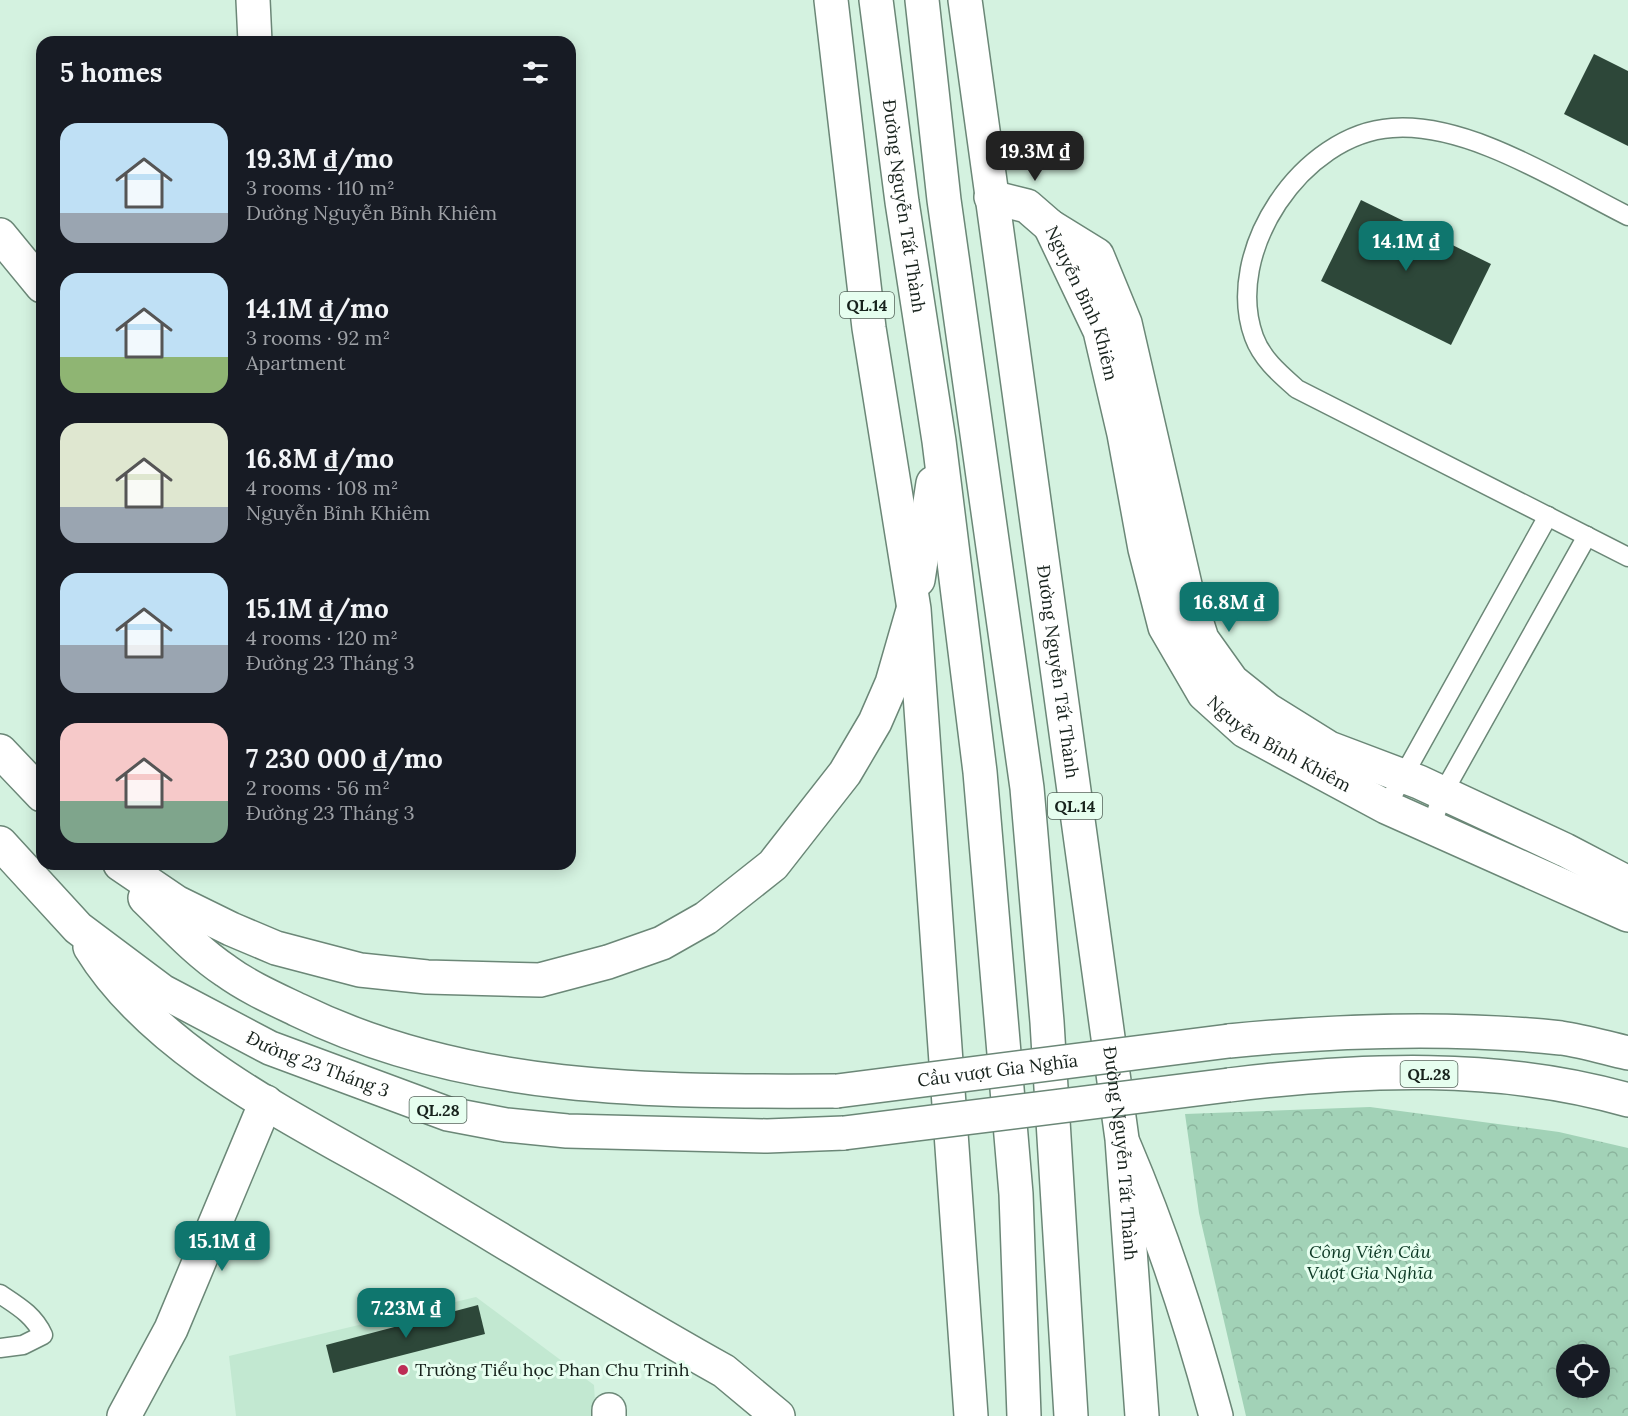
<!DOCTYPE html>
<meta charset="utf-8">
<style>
:root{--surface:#171b24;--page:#20242c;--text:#f1f3f6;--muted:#9ea1a6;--accent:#0f766e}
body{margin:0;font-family:Lora,serif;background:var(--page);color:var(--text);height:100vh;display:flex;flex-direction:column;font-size:22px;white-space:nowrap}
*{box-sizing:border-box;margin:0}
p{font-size:20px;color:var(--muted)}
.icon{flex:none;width:33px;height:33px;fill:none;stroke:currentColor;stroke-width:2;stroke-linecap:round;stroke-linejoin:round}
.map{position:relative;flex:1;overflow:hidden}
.side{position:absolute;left:36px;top:36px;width:540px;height:834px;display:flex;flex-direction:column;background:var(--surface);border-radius:18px;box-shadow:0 3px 15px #0003}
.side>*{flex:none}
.tools{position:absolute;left:1556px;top:1344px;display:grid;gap:12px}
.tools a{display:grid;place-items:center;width:54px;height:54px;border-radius:50%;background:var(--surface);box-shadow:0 3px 15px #0003;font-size:30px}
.price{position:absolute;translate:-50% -51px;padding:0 14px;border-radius:12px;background:var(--accent);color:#fff;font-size:20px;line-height:39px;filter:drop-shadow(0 2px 3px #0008)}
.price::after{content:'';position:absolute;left:50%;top:36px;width:18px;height:14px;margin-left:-9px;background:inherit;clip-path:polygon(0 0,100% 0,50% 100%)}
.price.active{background:#222;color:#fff}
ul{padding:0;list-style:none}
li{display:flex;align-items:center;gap:18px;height:150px;padding:0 24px}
li span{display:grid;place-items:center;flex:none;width:168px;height:120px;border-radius:18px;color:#555}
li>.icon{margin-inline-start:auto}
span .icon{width:72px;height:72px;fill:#fffc;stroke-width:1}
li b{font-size:26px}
h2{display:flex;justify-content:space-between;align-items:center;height:72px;padding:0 24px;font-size:26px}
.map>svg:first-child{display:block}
.built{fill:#c2e8d1}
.park{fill:url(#park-crowns);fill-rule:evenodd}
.building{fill:#2d4739}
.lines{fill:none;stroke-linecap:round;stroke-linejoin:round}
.service-casing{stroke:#6b8777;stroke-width:21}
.minor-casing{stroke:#6b8777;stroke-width:36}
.tertiary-casing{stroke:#6b8777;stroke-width:36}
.primary-casing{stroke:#6b8777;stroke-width:36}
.trunk-casing{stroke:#6b8777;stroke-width:36}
.service{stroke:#fff;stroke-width:18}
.minor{stroke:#fff;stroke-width:33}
.tertiary{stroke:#fff;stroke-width:33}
.primary{stroke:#fff;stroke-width:33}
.trunk{stroke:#fff;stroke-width:33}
.primary-bridge-casing{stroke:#6b8777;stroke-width:36;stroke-linecap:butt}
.primary-bridge{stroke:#fff;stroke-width:33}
.poi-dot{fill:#bd2d56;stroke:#e6feef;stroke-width:2}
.labels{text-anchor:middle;stroke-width:6;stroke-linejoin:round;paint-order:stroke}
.shield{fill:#e6feef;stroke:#55645b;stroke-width:1.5}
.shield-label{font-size:16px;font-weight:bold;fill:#17221c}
.street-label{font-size:18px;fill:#17221c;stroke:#e6feef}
.park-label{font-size:18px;font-style:italic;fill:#0c3824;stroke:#e6feef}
.poi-label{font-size:18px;fill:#17221c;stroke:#e6feef;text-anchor:start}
</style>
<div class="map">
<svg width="1628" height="1416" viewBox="0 0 1628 1416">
<defs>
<pattern id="park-crowns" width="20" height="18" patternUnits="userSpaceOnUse" patternTransform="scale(1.5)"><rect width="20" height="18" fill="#a2d2b7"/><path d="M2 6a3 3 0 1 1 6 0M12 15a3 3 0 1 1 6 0" fill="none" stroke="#8bb49d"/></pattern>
</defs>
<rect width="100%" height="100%" fill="#d4f2e0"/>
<path class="built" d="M476,1297l118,88 2,31h-360l-7,-60z"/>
<path class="park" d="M1370,1107l189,25 69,16v268h-382l-47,-203 -14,-99zM1566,1354h33v34h-33z"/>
<g class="building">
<path d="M1594,54l34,17v75l-64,-32z"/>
<path d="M1361,200l130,64 -40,81 -130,-64z"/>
<path d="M478,1305l7,29 -152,39 -7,-28z"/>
</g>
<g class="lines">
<defs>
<g id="service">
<path d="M1628,216c-68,-34 -160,-94 -236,-88 -90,6 -169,124 -138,209 8,22 26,37 43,52l331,168"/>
<path d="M1386,807l162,-291"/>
<path d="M1431,827l12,-34 144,-257"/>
<path d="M0,1294c18,12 34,21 43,41l-20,10 -23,3"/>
</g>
<g id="minor">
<path d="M991,197l36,9 23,20 47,29 28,68 61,266 16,50 30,42 36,29 61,38 90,34 146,68 63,33"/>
<path id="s1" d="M1050,226l50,105 24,103 21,115 20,78 39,67 41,37 141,76 242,108"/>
<path d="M609,1410v6"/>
<path d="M124,1416l47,-87 95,-227"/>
</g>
<g id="tertiary">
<path d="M253,0l2,42"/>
<path d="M0,235l42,51"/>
</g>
<g id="primary">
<path d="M0,751l42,44"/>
<path id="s2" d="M0,843l78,85 84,63 108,57 178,66 58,11 61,6 200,5 77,-3"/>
<path d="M120,864l56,38 55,27 45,19 84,22 67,7 113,3 68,-18 54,-19 44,-25 67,-53 72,-92 30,-51 17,-39 21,-73"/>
<path d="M145,898c26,25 51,53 81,73 22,16 47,27 72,39 168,82 356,82 539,81"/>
<path d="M90,947c67,109 212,175 321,239 104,62 207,126 313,185l54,45"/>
<path d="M1229,1041c111,-11 221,-15 332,-3 22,3 45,10 67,15"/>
<path d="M1229,1085c131,-16 271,-22 399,15"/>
<path d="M1124,1145c38,89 67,178 92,271"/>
</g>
<g id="trunk">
<path d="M831,0l38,328 45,281 57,807"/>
<path id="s3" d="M876,0l26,202 37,239 41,331 36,422 8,222"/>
<path d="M922,0l22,200 83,588 20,234 24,394"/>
<path id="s4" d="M965,0l157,1139 20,277"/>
<path d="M918,580l15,-97"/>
</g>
</defs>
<use href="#service" class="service-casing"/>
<use href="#minor" class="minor-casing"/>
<use href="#tertiary" class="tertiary-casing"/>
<use href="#primary" class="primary-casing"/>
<use href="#trunk" class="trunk-casing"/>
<use href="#service" class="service"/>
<use href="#minor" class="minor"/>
<use href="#tertiary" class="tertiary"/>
<use href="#primary" class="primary"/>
<use href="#trunk" class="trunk"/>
<defs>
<g id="primary-bridge">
<path id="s5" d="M837,1091l392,-50"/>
<path d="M844,1133l385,-48"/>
</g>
</defs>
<use href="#primary-bridge" class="primary-bridge-casing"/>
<use href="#primary-bridge" class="primary-bridge"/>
</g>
<circle class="poi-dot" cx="403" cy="1370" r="6"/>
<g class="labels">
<g class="shield">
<rect x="840" y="292" width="54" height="26" rx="4.5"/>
<rect x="1048" y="793" width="54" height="26" rx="4.5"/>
<rect x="1400.5" y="1061" width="57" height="26" rx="4.5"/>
<rect x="409.5" y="1097" width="57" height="26" rx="4.5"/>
</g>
<g class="shield-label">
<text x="867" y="311">QL.14</text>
<text x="1075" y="812">QL.14</text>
<text x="1429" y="1080">QL.28</text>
<text x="438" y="1116">QL.28</text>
</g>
<g class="street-label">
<text dy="6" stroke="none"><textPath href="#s3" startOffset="208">Đường Nguyễn Tất Thành</textPath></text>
<text dy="6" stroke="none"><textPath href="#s1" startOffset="84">Nguyễn Bỉnh Khiêm</textPath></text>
<text dy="6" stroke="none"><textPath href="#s4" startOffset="678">Đường Nguyễn Tất Thành</textPath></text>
<text dy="6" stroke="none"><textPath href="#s1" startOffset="588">Nguyễn Bỉnh Khiêm</textPath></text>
<text dy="6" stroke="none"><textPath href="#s2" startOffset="393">Đường 23 Tháng 3</textPath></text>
<text dy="6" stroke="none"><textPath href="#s5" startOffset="162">Cầu vượt Gia Nghĩa</textPath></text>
<text dy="6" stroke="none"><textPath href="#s4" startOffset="1164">Đường Nguyễn Tất Thành</textPath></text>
</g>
<g class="park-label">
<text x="1370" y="1258">Công Viên Cầu<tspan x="1370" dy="21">Vượt Gia Nghĩa</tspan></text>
</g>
<g class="poi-label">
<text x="415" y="1376">Trường Tiểu học Phan Chu Trinh</text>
</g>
</g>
</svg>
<div class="tools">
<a><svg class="icon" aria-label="locate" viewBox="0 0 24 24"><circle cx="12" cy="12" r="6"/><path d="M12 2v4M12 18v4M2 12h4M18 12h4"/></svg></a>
</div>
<b class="price active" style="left:1035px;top:182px">19.3M ₫</b>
<b class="price" style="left:1406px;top:272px">14.1M ₫</b>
<b class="price" style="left:1229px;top:633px">16.8M ₫</b>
<b class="price" style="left:222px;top:1272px">15.1M ₫</b>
<b class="price" style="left:406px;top:1339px">7.23M ₫</b>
<section class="side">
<h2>5 homes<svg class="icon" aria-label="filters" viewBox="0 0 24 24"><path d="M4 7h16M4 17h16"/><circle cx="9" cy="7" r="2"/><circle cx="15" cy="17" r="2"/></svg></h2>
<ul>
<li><span style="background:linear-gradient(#bfe0f5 75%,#9aa5b1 0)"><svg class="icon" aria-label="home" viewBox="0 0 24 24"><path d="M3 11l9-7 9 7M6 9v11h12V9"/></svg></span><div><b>19.3M ₫/mo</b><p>3 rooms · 110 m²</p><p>Dường Nguyễn Bỉnh Khiêm</p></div></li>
<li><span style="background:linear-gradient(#bfe0f5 70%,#8fb573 0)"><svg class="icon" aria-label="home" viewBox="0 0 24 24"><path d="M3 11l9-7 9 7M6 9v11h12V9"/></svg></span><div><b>14.1M ₫/mo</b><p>3 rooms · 92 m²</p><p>Apartment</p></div></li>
<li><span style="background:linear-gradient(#dfe7d0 70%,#9aa5b1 0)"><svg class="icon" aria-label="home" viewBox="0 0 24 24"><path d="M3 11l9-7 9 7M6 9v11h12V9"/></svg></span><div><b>16.8M ₫/mo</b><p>4 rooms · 108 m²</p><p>Nguyễn Bỉnh Khiêm</p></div></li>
<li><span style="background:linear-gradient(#bfe0f5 60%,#9aa5b1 0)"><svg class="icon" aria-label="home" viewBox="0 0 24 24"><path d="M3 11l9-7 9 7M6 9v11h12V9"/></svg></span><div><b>15.1M ₫/mo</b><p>4 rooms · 120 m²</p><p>Đường 23 Tháng 3</p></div></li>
<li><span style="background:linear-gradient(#f6c9c9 65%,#7fa58c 0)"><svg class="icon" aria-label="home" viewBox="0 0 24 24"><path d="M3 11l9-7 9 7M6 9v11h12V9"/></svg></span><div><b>7 230 000 ₫/mo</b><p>2 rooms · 56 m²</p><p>Đường 23 Tháng 3</p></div></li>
</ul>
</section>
</div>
